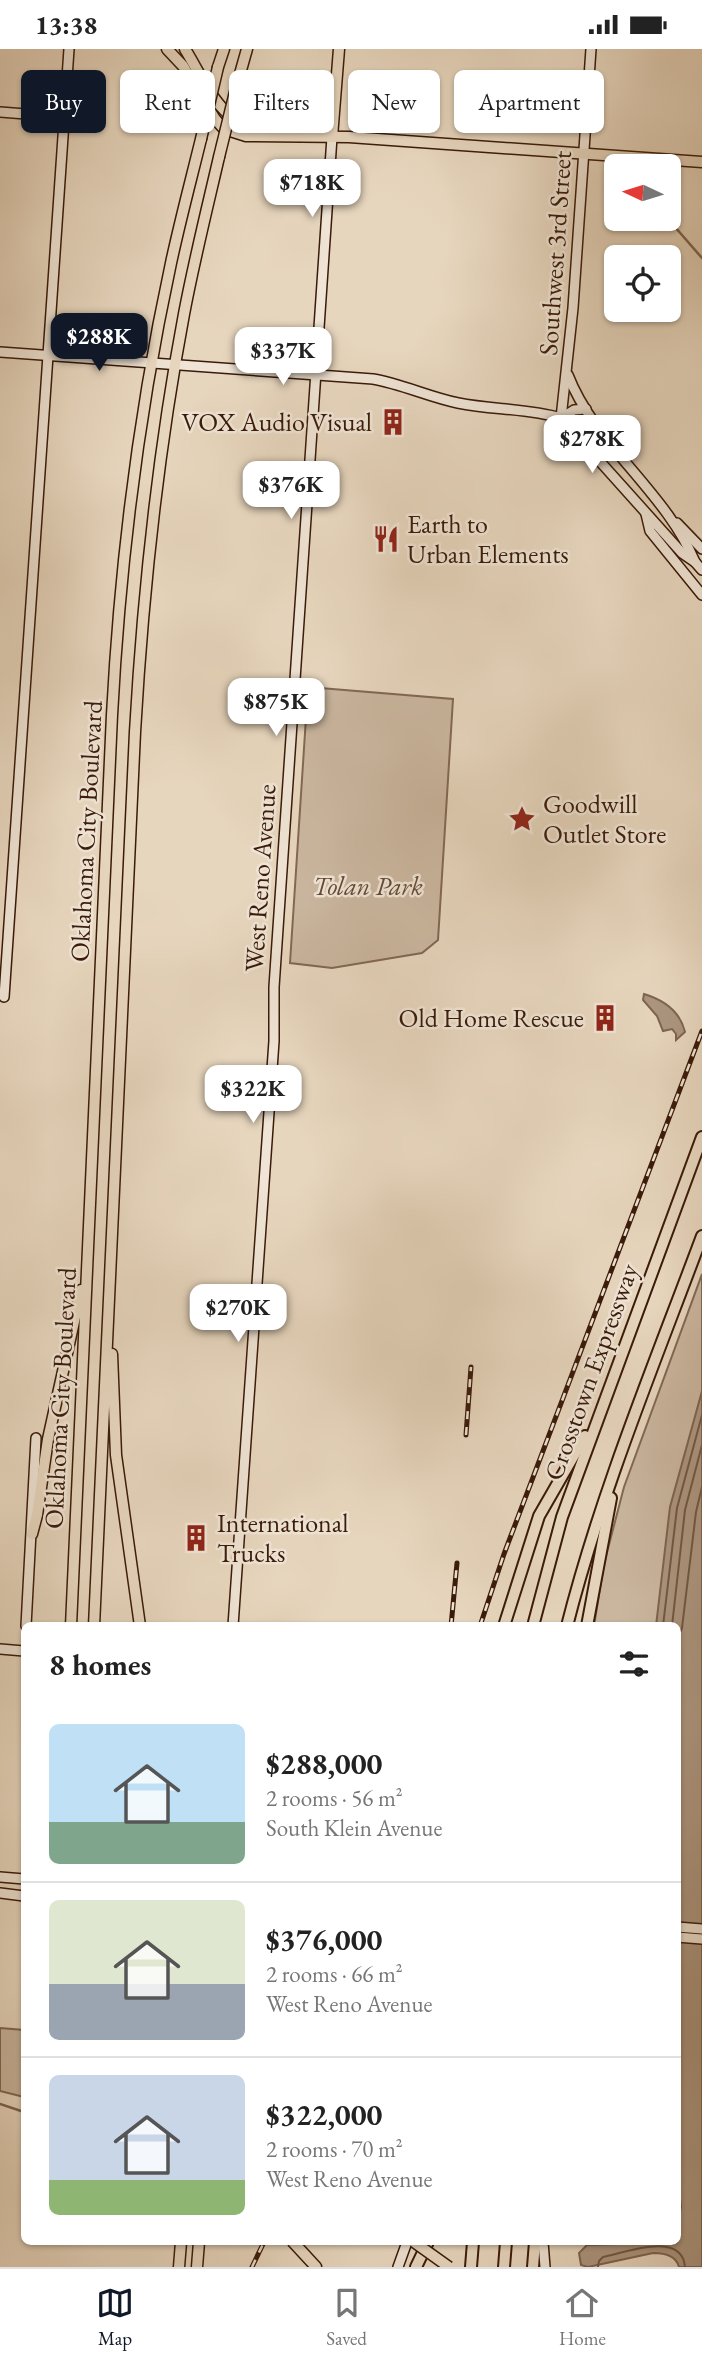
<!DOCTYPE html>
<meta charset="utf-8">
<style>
:root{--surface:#fff;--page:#f2f2f2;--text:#222;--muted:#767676;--line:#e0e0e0;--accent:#111827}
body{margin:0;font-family:"EB Garamond",serif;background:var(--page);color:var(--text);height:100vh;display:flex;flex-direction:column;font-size:26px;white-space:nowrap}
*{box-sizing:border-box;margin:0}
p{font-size:23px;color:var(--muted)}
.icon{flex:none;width:38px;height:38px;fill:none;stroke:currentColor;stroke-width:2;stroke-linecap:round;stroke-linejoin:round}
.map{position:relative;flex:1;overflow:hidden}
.details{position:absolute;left:21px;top:1573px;width:660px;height:623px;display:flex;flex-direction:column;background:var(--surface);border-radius:10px;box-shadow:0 2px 5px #0004}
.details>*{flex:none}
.top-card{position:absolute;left:21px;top:21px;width:662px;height:63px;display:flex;gap:14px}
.needle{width:46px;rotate:274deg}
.tools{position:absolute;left:604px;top:105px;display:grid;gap:14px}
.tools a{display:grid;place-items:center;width:77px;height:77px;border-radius:10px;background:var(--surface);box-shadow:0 2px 5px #0004;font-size:35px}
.price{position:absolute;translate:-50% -60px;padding:0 16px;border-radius:14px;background:#fff;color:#222;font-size:23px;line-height:46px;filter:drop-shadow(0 2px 4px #0008)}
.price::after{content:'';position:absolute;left:50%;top:42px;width:21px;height:16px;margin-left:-10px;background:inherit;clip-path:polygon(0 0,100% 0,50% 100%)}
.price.current{background:var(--accent);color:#fff}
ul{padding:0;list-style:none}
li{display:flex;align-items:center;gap:21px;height:175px;padding:0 28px}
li+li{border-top:2px solid var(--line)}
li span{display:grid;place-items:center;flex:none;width:196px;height:140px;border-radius:10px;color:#555}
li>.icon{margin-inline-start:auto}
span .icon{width:84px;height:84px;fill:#fffc;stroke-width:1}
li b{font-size:30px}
h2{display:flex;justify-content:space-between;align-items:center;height:84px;padding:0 28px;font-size:30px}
.tag{padding:0 24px;border-radius:10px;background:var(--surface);box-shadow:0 2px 5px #0004;font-size:24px;line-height:63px}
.tag.current{background:var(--accent);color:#fff}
.status{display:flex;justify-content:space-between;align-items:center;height:49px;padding:0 35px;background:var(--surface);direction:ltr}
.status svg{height:19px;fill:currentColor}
.tab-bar{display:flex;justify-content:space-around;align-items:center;height:98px;border-top:2px solid var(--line);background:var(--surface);font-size:19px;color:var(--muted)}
.tab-bar a{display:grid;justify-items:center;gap:4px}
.tab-bar .current{color:var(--accent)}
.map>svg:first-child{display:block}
.green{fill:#cab69f;stroke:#826854;stroke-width:2}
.water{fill:#ac9680;stroke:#7e6450;stroke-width:2}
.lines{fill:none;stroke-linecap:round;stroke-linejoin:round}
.shore{stroke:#735844;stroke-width:2}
.stream{stroke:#7e6450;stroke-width:2.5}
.secondary-casing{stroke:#3a1a09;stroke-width:12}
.primary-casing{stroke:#3a1a09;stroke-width:13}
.highway-casing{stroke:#3a1a09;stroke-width:14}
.secondary{stroke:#efe4d5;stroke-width:9}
.primary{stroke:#e7d6be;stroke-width:10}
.highway{stroke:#e7d6be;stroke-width:10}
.rail-casing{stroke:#3a1a09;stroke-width:5}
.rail{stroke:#efe4d5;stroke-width:2.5;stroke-dasharray:8;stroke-linecap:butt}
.primary-bridge-casing{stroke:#3a1a09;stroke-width:13;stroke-linecap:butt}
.primary-bridge{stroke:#e7d6be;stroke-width:10}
.labels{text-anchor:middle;stroke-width:5;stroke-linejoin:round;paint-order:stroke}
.street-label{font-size:26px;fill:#3a1a09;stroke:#efe4d5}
.poi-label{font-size:26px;fill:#3a1a09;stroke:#efe4d5;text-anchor:start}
.park-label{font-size:26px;font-style:italic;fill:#654936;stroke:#efe4d5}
</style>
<div class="status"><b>13:38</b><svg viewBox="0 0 49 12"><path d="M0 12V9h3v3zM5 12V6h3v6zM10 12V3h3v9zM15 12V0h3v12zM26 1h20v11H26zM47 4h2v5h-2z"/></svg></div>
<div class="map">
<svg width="702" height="2218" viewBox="0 0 702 2218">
<rect width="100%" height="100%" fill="#e7d6be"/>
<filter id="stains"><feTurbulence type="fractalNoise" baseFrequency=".00286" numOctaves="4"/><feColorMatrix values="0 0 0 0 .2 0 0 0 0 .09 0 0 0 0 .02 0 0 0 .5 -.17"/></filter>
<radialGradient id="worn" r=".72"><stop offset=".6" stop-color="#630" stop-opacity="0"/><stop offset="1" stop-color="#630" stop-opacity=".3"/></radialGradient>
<g class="green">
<path d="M308,638l145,12 -15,241 -16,13 -90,15 -42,-5z"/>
<path d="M702,1225v648l-25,-296h-83l10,-62 20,-77z"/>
<path d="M0,1979l24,2v67l-24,-6z"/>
</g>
<g class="water">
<path d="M644,945c20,6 36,17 41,38l-9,8v-6l-4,-5 -9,2 -6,-15 -14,-16z"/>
<path d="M702,1342v876h-23c-3,-12 -16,-14 -26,-14l-65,14 -7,-2 -2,-12 8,-8 90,-3v-19l4,-16 -4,-31v-550h-21l14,-119z"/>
</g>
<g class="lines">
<g class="shore">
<path d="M663,1577l14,-118 25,-93"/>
<path d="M672,1577l13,-116 17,-65"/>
<path d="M677,1591l5,-12 14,-116 6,-25"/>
<path d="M598,2218l1,-6 4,-4c21,-4 79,-27 82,10"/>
</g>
<g class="stream">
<path d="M668,170l34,39"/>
<path d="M0,2055l24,8"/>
</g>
<defs>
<g id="secondary">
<path d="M0,63l64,5"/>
<path d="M0,303l373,27c29,5 56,18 85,24 34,7 69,5 103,15"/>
<path d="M568,326c27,70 98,117 127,187"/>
<path d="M561,369l12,-110 18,-259"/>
<path d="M561,369l121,135 13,9 7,8"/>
<path d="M561,369l13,-8 12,-1"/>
<path d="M646,465l4,17 52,64"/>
<path d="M677,474l25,26"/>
<path d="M4,948l65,-948"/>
<path d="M26,1577l10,-188"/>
<path d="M233,1577l41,-585v-54l58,-850"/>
<path d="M0,1600l24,2"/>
<path d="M0,1828l24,2"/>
<path d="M0,1844l24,3"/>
<path d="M677,1878l25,2"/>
<path d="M677,1888l25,2"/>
<path d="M543,2193l2,25"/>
<path d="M398,2218l9,-25"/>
</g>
<g id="primary">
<path d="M167,0l16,17 32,53 9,10 22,7 103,1 353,25"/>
<path d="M185,0c15,24 27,55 52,72 10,7 24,9 36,12"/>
<path d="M218,18l6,-18"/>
<path d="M236,39l11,-39"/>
<path d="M332,88l7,-88"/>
<path d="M112,1305l4,101 24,171"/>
<path d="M32,1485l5,-19 11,-76 33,-149"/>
<path d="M71,1577l41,-911c8,-152 27,-304 59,-452 9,-42 20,-83 30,-124"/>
<path d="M94,1577l41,-894c8,-140 23,-280 49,-418 10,-53 23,-105 35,-157"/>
<path d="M293,2193l23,25"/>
<path d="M179,2218l2,-25"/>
<path d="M197,2218l2,-25"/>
</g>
<g id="highway">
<path d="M504,1577l35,-110 46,-80"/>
<path d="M533,1577l29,-109 140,-380"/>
<path d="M567,1577c34,-134 87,-261 135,-390"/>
<path d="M587,1577l24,-128"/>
<path d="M416,2218l12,-25"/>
<path d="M471,2218l2,-25"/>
<path d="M504,2218l2,-25"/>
<path d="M533,2218l2,-25"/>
</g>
</defs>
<use href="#secondary" class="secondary-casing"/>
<use href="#primary" class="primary-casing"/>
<use href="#highway" class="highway-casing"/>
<use href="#secondary" class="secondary"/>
<use href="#primary" class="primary"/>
<use href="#highway" class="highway"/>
<defs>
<g id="rail">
<path d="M466,1386l5,-68"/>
<path d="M451,1577l6,-63"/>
<path d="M480,1577l24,-72 198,-523"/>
<path d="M252,2218l12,-25"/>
</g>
</defs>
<use href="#rail" class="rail-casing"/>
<use href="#rail" class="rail"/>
<defs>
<g id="primary-bridge">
<path d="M201,90l17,-72"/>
<path d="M219,108l17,-69"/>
<path d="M414,2193l35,25"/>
</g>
</defs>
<use href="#primary-bridge" class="primary-bridge-casing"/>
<use href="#primary-bridge" class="primary-bridge"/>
</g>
<defs>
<symbol id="building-bare" viewBox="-9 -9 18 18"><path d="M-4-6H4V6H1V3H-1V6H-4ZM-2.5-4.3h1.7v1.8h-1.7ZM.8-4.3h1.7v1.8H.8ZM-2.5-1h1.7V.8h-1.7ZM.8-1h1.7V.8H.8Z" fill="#8f2418" stroke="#efe4d5" stroke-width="2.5" paint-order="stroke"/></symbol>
<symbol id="restaurant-bare" viewBox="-9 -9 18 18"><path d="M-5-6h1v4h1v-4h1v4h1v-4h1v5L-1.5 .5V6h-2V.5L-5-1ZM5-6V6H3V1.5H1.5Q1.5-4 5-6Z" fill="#8f2418" stroke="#efe4d5" stroke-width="2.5" paint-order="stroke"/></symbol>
<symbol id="sight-bare" viewBox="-9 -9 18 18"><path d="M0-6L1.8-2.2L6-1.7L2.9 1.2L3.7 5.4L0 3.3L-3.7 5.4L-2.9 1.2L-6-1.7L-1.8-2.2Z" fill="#8f2418" stroke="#efe4d5" stroke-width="2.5" paint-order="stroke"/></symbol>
</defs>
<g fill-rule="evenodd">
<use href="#building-bare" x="374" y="354" width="38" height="38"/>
<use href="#restaurant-bare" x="367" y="471" width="38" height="38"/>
<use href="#sight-bare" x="503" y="751" width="38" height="38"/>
<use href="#building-bare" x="586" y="950" width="38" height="38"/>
<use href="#building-bare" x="177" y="1470" width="38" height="38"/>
</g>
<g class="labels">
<g class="street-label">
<text transform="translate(555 204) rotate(-86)" y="9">Southwest 3rd Street</text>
<text transform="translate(86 782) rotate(-87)" y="9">Oklahoma City Boulevard</text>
<text transform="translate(260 829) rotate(-86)" y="9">West Reno Avenue</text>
<text transform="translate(591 1323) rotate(-70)" y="9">Crosstown Expressway</text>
<text transform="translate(60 1349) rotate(-87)" y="9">Oklahoma City Boulevard</text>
</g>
<g class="poi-label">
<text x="372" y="382" text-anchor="end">VOX Audio Visual</text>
<text x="407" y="484">Earth to<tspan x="407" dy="30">Urban Elements</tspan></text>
<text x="543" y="764">Goodwill<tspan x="543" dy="30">Outlet Store</tspan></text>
<text x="584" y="978" text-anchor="end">Old Home Rescue</text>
<text x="217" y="1483">International<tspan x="217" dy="30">Trucks</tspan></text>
</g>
<g class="park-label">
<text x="368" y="846">Tolan Park</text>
</g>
</g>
<rect width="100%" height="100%" filter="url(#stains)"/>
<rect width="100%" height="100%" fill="url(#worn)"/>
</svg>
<div class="tools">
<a><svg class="needle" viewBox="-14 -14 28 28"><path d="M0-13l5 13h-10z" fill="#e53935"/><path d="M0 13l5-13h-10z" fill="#767676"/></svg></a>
<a><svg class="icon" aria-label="locate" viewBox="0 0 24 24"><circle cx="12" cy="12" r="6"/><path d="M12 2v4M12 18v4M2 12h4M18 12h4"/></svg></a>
</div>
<b class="price" style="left:312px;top:170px">$718K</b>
<b class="price current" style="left:99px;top:324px">$288K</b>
<b class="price" style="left:283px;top:338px">$337K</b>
<b class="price" style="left:592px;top:426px">$278K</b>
<b class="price" style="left:291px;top:472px">$376K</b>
<b class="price" style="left:276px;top:689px">$875K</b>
<b class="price" style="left:253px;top:1076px">$322K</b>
<b class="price" style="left:238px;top:1295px">$270K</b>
<div class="top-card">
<a class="tag current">Buy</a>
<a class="tag">Rent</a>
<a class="tag">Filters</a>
<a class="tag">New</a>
<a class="tag">Apartment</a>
</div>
<section class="details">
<h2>8 homes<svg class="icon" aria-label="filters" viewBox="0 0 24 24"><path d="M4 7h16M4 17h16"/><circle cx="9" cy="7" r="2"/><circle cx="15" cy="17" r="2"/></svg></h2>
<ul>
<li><span style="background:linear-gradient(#bfe0f5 70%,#7fa58c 0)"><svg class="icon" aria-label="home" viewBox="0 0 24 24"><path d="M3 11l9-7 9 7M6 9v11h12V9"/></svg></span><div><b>$288,000</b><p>2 rooms · 56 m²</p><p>South Klein Avenue</p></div></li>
<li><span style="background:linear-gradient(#dfe7d0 60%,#9aa5b1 0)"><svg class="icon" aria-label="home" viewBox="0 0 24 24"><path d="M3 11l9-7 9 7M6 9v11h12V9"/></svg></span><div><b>$376,000</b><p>2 rooms · 66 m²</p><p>West Reno Avenue</p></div></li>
<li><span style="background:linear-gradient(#c9d6e8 75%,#8fb573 0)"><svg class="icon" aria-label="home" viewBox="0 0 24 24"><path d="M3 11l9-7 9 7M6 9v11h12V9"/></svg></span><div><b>$322,000</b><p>2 rooms · 70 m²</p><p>West Reno Avenue</p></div></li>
</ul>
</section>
</div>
<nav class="tab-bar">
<a class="current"><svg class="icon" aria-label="map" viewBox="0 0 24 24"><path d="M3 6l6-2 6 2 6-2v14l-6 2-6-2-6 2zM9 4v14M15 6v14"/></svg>Map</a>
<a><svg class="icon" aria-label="saved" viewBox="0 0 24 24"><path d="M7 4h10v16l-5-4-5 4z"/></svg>Saved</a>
<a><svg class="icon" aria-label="home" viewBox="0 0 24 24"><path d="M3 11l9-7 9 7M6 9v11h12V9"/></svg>Home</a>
</nav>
